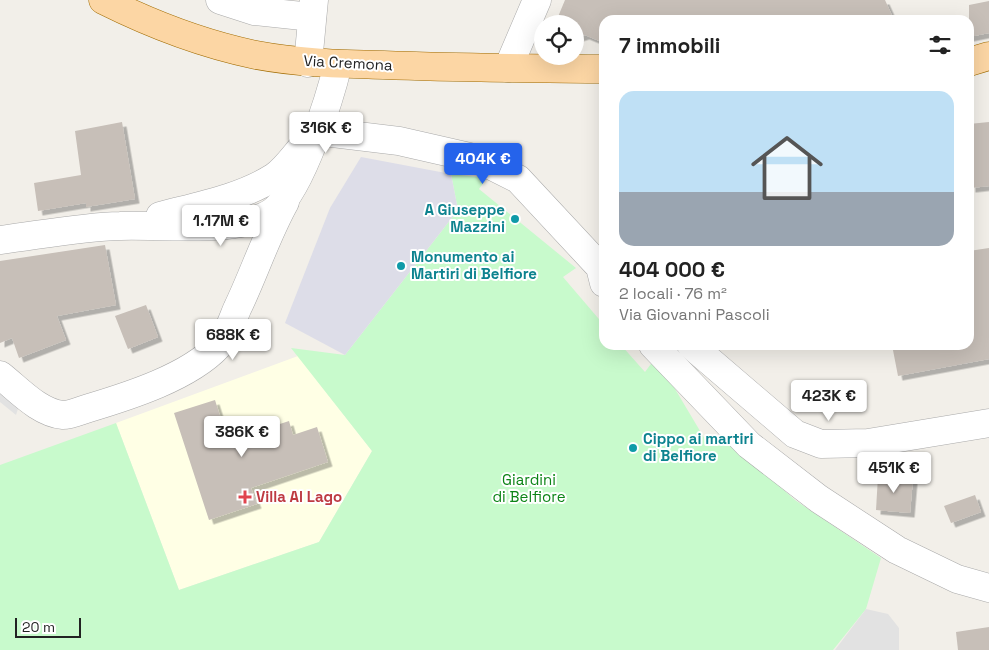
<!DOCTYPE html>
<html lang="it">
<meta charset="utf-8">
<style>
:root{--surface:#fff;--page:#f2f2f2;--text:#222;--muted:#767676;--line:#e0e0e0;--accent:#2563eb}
body{margin:0;font-family:"Space Grotesk",sans-serif;background:var(--page);color:var(--text);height:100vh;display:flex;flex-direction:column;font-size:19px;white-space:nowrap}
*{box-sizing:border-box;margin:0}
p{font-size:16px;color:var(--muted)}
.icon{flex:none;width:28px;height:28px;fill:none;stroke:currentColor;stroke-width:2;stroke-linecap:round;stroke-linejoin:round}
.map{position:relative;flex:1;overflow:hidden}
.side{position:absolute;left:599px;top:15px;width:375px;height:335px;display:flex;flex-direction:column;background:var(--surface);border-radius:15px;box-shadow:0 5px 20px #0002}
.side>*{flex:none}
.buttons{position:absolute;left:534px;top:15px;display:grid;gap:10px}
.buttons a{display:grid;place-items:center;width:50px;height:50px;border-radius:50%;background:var(--surface);box-shadow:0 5px 20px #0002;font-size:25px}
.scale{position:absolute;left:15px;bottom:12px;width:66px;box-sizing:border-box;padding-left:5px;border:2px solid #222;border-top:0;font-size:14px;line-height:18px;white-space:nowrap;color:#222;-webkit-text-stroke:4px #fff;paint-order:stroke}
.price{position:absolute;translate:-50% -42px;padding:0 11px;border-radius:5px;background:#fff;color:#222;font-size:16px;line-height:32px;filter:drop-shadow(0 1px 2px #0008)}
.price::after{content:'';position:absolute;left:50%;top:30px;width:15px;height:11px;margin-left:-8px;background:inherit;clip-path:polygon(0 0,100% 0,50% 100%)}
.price.on{background:var(--accent);color:#fff}
ul{padding:0;list-style:none}
li{display:grid;align-content:center;gap:10px;height:265px;padding:0 20px}
li+li{border-top:1px solid var(--line)}
li span{display:grid;place-items:center;height:155px;border-radius:15px;color:#555}
li>.icon{margin-inline-start:auto}
span .icon{width:90px;height:90px;fill:#fffc;stroke-width:1}
li b{font-size:21px}
h2{display:flex;justify-content:space-between;align-items:center;height:60px;padding:0 20px;font-size:21px}
.map>svg:first-child{display:block}
.education{fill:#ffffe5}
.park{fill:#c8facc}
.parking{fill:#e2e2e2}
.plaza{fill:#dddde8}
.building{fill:#c7bfb8;filter:url(#shadow)}
.lines{fill:none;stroke-linecap:round;stroke-linejoin:round}
.minor-casing{stroke:#a9a9a9;stroke-width:29}
.major-casing{stroke:#a06b00;stroke-width:29}
.minor{stroke:#fff;stroke-width:28}
.major{stroke:#fcd6a4;stroke-width:28}
.culture-dot{fill:#0f9aa8;stroke:#fff;stroke-width:2}
.health-dot{fill:#e0444e;stroke:#fff;stroke-width:2}
.labels{text-anchor:middle;stroke-width:4;stroke-linejoin:round;paint-order:stroke}
.street-label{font-size:15px;fill:#222;stroke:#fff}
.culture-label{font-size:15px;font-weight:bold;fill:#0d838f;stroke:#fff;text-anchor:start}
.park-label{font-size:15px;fill:#0c8416;stroke:#fff}
.health-label{font-size:15px;font-weight:bold;fill:#be3a42;stroke:#fff;text-anchor:start}
</style>
<div class="map">
<svg width="989" height="650" viewBox="0 0 989 650">
<defs>
<filter id="shadow"><feDropShadow dx="4.5" dy="4.5" stdDeviation="0" flood-color="#0004"/></filter>
</defs>
<rect width="100%" height="100%" fill="#f2efe9"/>
<path class="education" d="M298,356l74,95 -53,91 -140,48 -63,-167z"/>
<path class="park" d="M451,174l36,4 -8,11 97,79 -13,9 41,48v20h17l24,27 11,-15 53,89 15,-9 71,63 86,58 -15,51 -33,41h-833v-185l116,-42 63,167 140,-48 53,-91 -81,-103 54,7 113,-145z"/>
<g class="parking">
<path d="M0,385l20,17 -4,13 -16,-13z"/>
<path d="M866,609l22,5 11,14v22h-64z"/>
</g>
<path class="plaza" d="M361,157l90,17 7,36 -113,145 -60,-32 45,-115z"/>
<g class="building">
<path d="M565,0h320l9,20h-290v23l-19,-8 -10,3v-14h-20z"/>
<path d="M989,1v32l-20,4v-32z"/>
<path d="M122,122l13,77 -49,8v-4l-48,8 -4,-28 47,-8 -6,-44z"/>
<path d="M989,122v64l-18,2 -2,-64z"/>
<path d="M105,245l11,60 -59,11 9,24 -47,18 -7,-20 -12,5v-82z"/>
<path d="M989,248v111l-91,17 -6,-31h77v-94z"/>
<path d="M146,305l12,32 -30,12 -13,-33z"/>
<path d="M215,400l13,41 61,-20 4,14 24,-8 11,35 -77,26 6,16 -48,16 -35,-107z"/>
<path d="M878,476l35,3 -3,34 -34,-3z"/>
<path d="M975,495l6,17 -30,11 -7,-17z"/>
<path d="M989,627v23h-31l-2,-18z"/>
</g>
<g class="lines">
<defs>
<g id="minor">
<path d="M220,0l34,11 58,6"/>
<path d="M308,63l6,-63"/>
<path d="M508,68l29,-68"/>
<path d="M316,131l83,10 79,18 40,20 82,88 4,16"/>
<path d="M160,216c38,-10 81,-18 114,-39 11,-7 21,-22 30,-32"/>
<path d="M0,240c40,-5 80,-13 120,-14 40,-2 127,9 156,-17 26,-23 54,-111 62,-145"/>
<path d="M653,345l96,100 70,54 78,51 60,29 32,9"/>
<path d="M691,345l104,89 26,10 47,-1 121,-20"/>
<path d="M0,375c18,14 39,38 63,40 8,0 19,-5 26,-7 40,-12 100,-31 129,-62 9,-9 14,-25 19,-37 17,-35 29,-73 48,-107"/>
</g>
<g id="major">
<path d="M103,0c48,24 100,44 153,55 42,8 85,9 128,10 73,3 146,3 220,4"/>
<path d="M969,62l20,-6"/>
</g>
</defs>
<use href="#minor" class="minor-casing"/>
<use href="#major" class="major-casing"/>
<use href="#minor" class="minor"/>
<use href="#major" class="major"/>
</g>
<g class="culture-dot">
<circle cx="515" cy="219" r="5"/>
<circle cx="401" cy="266" r="5"/>
<circle cx="633" cy="448" r="5"/>
</g>
<path class="health-dot" d="M242.5 489.5h5v5h5v5h-5v5h-5v-5h-5v-5h5z"/>
<g class="labels">
<g class="street-label">
<text transform="translate(348 63) rotate(3)" y="5">Via Cremona</text>
</g>
<g class="culture-label">
<text x="505" y="215" text-anchor="end">A Giuseppe<tspan x="505" dy="17">Mazzini</tspan></text>
<text x="411" y="262">Monumento ai<tspan x="411" dy="17">Martiri di Belfiore</tspan></text>
<text x="643" y="444">Cippo ai martiri<tspan x="643" dy="17">di Belfiore</tspan></text>
</g>
<g class="park-label">
<text x="529" y="485">Giardini<tspan x="529" dy="17">di Belfiore</tspan></text>
</g>
<g class="health-label">
<text x="256" y="502">Villa Al Lago</text>
</g>
</g>
</svg>
<div class="buttons">
<a><svg class="icon" aria-label="locate" viewBox="0 0 24 24"><circle cx="12" cy="12" r="6"/><path d="M12 2v4M12 18v4M2 12h4M18 12h4"/></svg></a>
</div>
<div class="scale">20 m</div>
<b class="price" style="left:326px;top:154px">316K €</b>
<b class="price on" style="left:483px;top:185px">404K €</b>
<b class="price" style="left:221px;top:247px">1.17M €</b>
<b class="price" style="left:233px;top:361px">688K €</b>
<b class="price" style="left:829px;top:422px">423K €</b>
<b class="price" style="left:242px;top:458px">386K €</b>
<b class="price" style="left:894px;top:494px">451K €</b>
<section class="side">
<h2>7 immobili<svg class="icon" aria-label="filters" viewBox="0 0 24 24"><path d="M4 7h16M4 17h16"/><circle cx="9" cy="7" r="2"/><circle cx="15" cy="17" r="2"/></svg></h2>
<ul>
<li><span style="background:linear-gradient(#bfe0f5 65%,#9aa5b1 0)"><svg class="icon" aria-label="home" viewBox="0 0 24 24"><path d="M3 11l9-7 9 7M6 9v11h12V9"/></svg></span><div><b>404 000 €</b><p>2 locali · 76 m²</p><p>Via Giovanni Pascoli</p></div></li>
</ul>
</section>
</div>
